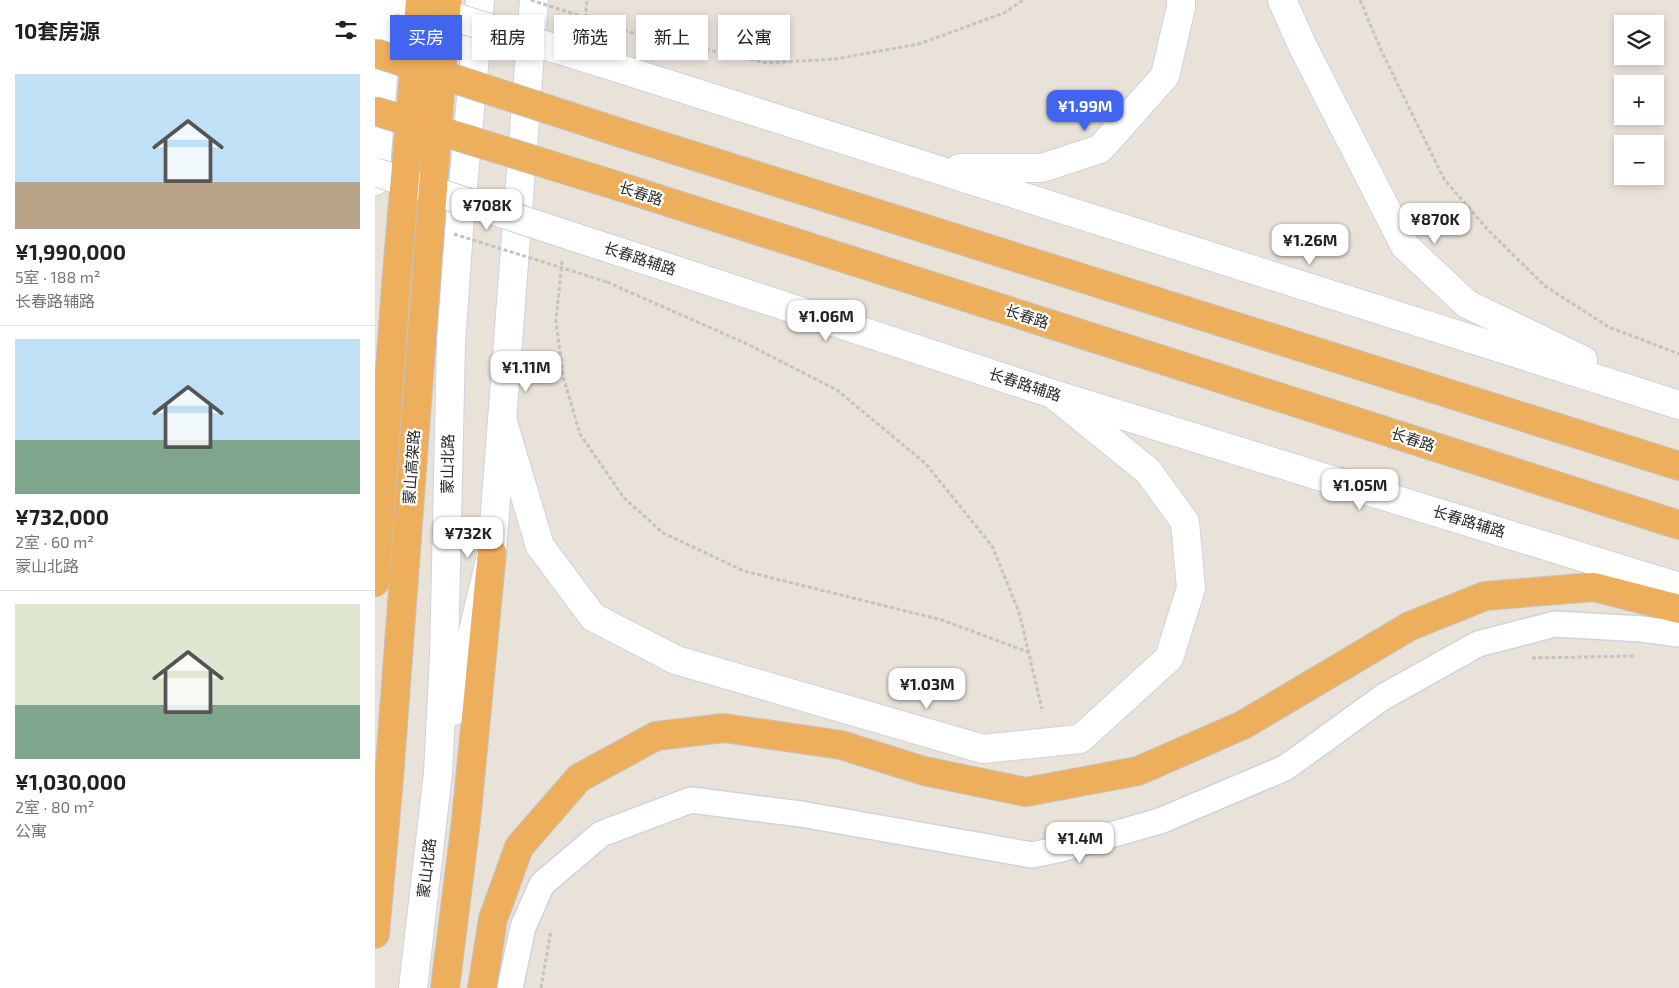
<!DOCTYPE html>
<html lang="zh">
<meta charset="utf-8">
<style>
:root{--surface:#fff;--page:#f6f6f6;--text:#202124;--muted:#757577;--line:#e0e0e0;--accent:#4165ee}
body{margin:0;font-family:"Exo 2","Noto Sans SC",sans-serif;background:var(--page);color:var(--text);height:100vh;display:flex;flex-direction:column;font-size:19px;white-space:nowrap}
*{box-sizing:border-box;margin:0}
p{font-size:16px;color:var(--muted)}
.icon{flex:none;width:28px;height:28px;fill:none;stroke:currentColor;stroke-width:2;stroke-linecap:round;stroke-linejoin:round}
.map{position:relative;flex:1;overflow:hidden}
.details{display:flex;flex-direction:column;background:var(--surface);width:375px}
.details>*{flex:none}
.hud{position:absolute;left:15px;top:15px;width:475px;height:45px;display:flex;gap:10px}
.tools{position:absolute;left:1239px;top:15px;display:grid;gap:10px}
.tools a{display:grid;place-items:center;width:50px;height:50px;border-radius:0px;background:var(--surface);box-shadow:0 2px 8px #0003;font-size:25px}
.price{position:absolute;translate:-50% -42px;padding:0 11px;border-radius:10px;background:#fff;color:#222;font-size:16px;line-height:32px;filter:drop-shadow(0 1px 2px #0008)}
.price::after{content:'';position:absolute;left:50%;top:30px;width:15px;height:11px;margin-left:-8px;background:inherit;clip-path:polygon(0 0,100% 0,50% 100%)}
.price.on{background:var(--accent);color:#fff}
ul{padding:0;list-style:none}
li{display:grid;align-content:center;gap:10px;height:265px;padding:0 15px}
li+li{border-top:1px solid var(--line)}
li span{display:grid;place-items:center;height:155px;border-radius:0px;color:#555}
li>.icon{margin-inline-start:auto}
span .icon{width:90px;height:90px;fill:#fffc;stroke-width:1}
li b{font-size:21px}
h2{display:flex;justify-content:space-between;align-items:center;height:60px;padding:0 15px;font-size:21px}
.pill{padding:0 18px;border-radius:0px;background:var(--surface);box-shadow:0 2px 8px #0003;font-size:18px;line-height:45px}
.pill.on{background:var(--accent);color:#fff}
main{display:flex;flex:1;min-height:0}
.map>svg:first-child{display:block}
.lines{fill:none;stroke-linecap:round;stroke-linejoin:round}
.tertiary-casing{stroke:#cfd2e0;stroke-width:28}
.secondary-casing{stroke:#cfd2e0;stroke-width:30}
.trunk-casing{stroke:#c3c3c3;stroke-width:30}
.path{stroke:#c3c3c3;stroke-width:3;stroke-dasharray:4 2.5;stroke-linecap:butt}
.tertiary{stroke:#fff;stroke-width:25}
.secondary{stroke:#fff;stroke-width:28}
.trunk{stroke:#eeaf5d;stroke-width:28}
.secondary-bridge-casing{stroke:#cfd2e0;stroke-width:30;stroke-linecap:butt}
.trunk-bridge-casing{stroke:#c3c3c3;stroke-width:30;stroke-linecap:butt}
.path-bridge{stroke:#c3c3c3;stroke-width:3;stroke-dasharray:4 2.5;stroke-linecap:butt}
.secondary-bridge{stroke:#fff;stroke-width:28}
.trunk-bridge{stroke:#eeaf5d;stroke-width:28}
.labels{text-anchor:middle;stroke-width:4.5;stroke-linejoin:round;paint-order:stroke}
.street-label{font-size:15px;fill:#272727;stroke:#fff}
</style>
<main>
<section class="details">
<h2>10套房源<svg class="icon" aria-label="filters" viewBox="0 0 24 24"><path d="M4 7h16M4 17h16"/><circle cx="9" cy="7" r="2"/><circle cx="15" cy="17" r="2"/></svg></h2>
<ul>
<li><span style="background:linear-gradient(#bfe0f5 70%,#b9a48a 0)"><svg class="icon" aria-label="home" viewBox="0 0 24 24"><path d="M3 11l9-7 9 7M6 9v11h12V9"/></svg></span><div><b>¥1,990,000</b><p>5室 · 188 m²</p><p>长春路辅路</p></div></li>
<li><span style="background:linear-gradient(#bfe0f5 65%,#7fa58c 0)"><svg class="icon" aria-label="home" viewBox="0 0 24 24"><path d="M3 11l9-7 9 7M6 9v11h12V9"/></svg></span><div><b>¥732,000</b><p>2室 · 60 m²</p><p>蒙山北路</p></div></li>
<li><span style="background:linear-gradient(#dfe7d0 65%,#7fa58c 0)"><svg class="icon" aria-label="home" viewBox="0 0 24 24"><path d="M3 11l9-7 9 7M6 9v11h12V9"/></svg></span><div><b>¥1,030,000</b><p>2室 · 80 m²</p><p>公寓</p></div></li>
</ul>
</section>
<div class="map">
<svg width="1304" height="988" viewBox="0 0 1304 988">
<rect width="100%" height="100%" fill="#e9e2d9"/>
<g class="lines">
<defs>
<path id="tertiary" d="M135,988l13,-61 19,-43 59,-50 90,-34 110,14 231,41 29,-6 99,-28 125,-53 98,-71 95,-53 77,-20 87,5 37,5"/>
<g id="secondary">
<path d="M907,0l21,47 102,199 62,58 116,56"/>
<path d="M249,70l1055,335"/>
<path d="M585,168h82l58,-19 65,-73 16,-69v-7"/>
<path d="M0,181l14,-181"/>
<path d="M236,249l442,145 626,193"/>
<path d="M127,419l38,127 53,71 83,43 307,89 97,-10 89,-81 22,-70 -6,-66 -37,-51 -95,-77"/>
<path d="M79,711l38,-159 42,-552"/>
<path d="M38,988l25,-215 6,-116 7,-314 8,-113 21,-230"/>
</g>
<g id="trunk">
<path d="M249,134l1055,332"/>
<path d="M243,186l1061,339"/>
<path d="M0,934l14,-156"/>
<path d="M70,988l21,-167 26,-269"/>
<path d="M107,988l11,-69 26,-72 60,-69 77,-42 68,-8 117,17 83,26 102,21 112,-21 105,-46 167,-99 75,-30 109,-9 85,22"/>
</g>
</defs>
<use href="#tertiary" class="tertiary-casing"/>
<use href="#secondary" class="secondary-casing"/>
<use href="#trunk" class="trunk-casing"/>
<g class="path">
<path d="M985,0l22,52 62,127 45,52 56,55 64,41 70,27"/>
<path d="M209,31l3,-31"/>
<path d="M261,34l131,29 68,-4 84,-15 85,-31 19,-13"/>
<path d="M187,261l-6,60 7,55 17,58 44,64 39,35 81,38 198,49 86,32"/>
<path d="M232,282l138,61 92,47 89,74 66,82 27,66 23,97"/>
<path d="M1157,658l102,-2"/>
<path d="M166,988l10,-58"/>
</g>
<use href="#tertiary" class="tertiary"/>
<use href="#secondary" class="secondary"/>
<use href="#trunk" class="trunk"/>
<defs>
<g id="secondary-bridge">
<path d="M25,0l224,70"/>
<path d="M0,172l236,77"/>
</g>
<g id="trunk-bridge">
<path d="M0,53l249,81"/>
<path d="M0,111l243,75"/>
<path d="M0,583l21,-298 24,-285"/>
<path d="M14,778l58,-778"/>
</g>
</defs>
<use href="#secondary-bridge" class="secondary-bridge-casing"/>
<use href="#trunk-bridge" class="trunk-bridge-casing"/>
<g class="path-bridge">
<path d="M156,0l105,34"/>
<path d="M79,234l153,48"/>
</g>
<use href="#secondary-bridge" class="secondary-bridge"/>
<use href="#trunk-bridge" class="trunk-bridge"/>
</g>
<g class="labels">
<g class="street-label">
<text transform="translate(266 194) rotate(18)" y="5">长春路</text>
<text transform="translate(265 259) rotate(18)" y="5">长春路辅路</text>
<text transform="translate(652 317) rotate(18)" y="5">长春路</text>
<text transform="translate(650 385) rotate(18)" y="5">长春路辅路</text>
<text transform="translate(1038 440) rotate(18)" y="5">长春路</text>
<text transform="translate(73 464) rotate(-89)" y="5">蒙山北路</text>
<text transform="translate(37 467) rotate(-86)" y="5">蒙山高架路</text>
<text transform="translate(1094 522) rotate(17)" y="5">长春路辅路</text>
<text transform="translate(52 868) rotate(-83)" y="5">蒙山北路</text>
</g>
</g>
</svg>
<div class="tools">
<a><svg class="icon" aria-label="layers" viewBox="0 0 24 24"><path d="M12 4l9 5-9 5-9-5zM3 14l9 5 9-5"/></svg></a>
<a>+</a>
<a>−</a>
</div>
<b class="price on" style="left:710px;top:132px">¥1.99M</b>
<b class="price" style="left:112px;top:231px">¥708K</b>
<b class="price" style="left:1060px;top:245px">¥870K</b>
<b class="price" style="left:935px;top:266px">¥1.26M</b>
<b class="price" style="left:451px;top:342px">¥1.06M</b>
<b class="price" style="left:151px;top:393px">¥1.11M</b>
<b class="price" style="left:985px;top:511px">¥1.05M</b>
<b class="price" style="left:93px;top:559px">¥732K</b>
<b class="price" style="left:552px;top:710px">¥1.03M</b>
<b class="price" style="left:705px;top:864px">¥1.4M</b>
<div class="hud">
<a class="pill on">买房</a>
<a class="pill">租房</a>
<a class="pill">筛选</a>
<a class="pill">新上</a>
<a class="pill">公寓</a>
</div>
</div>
</main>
